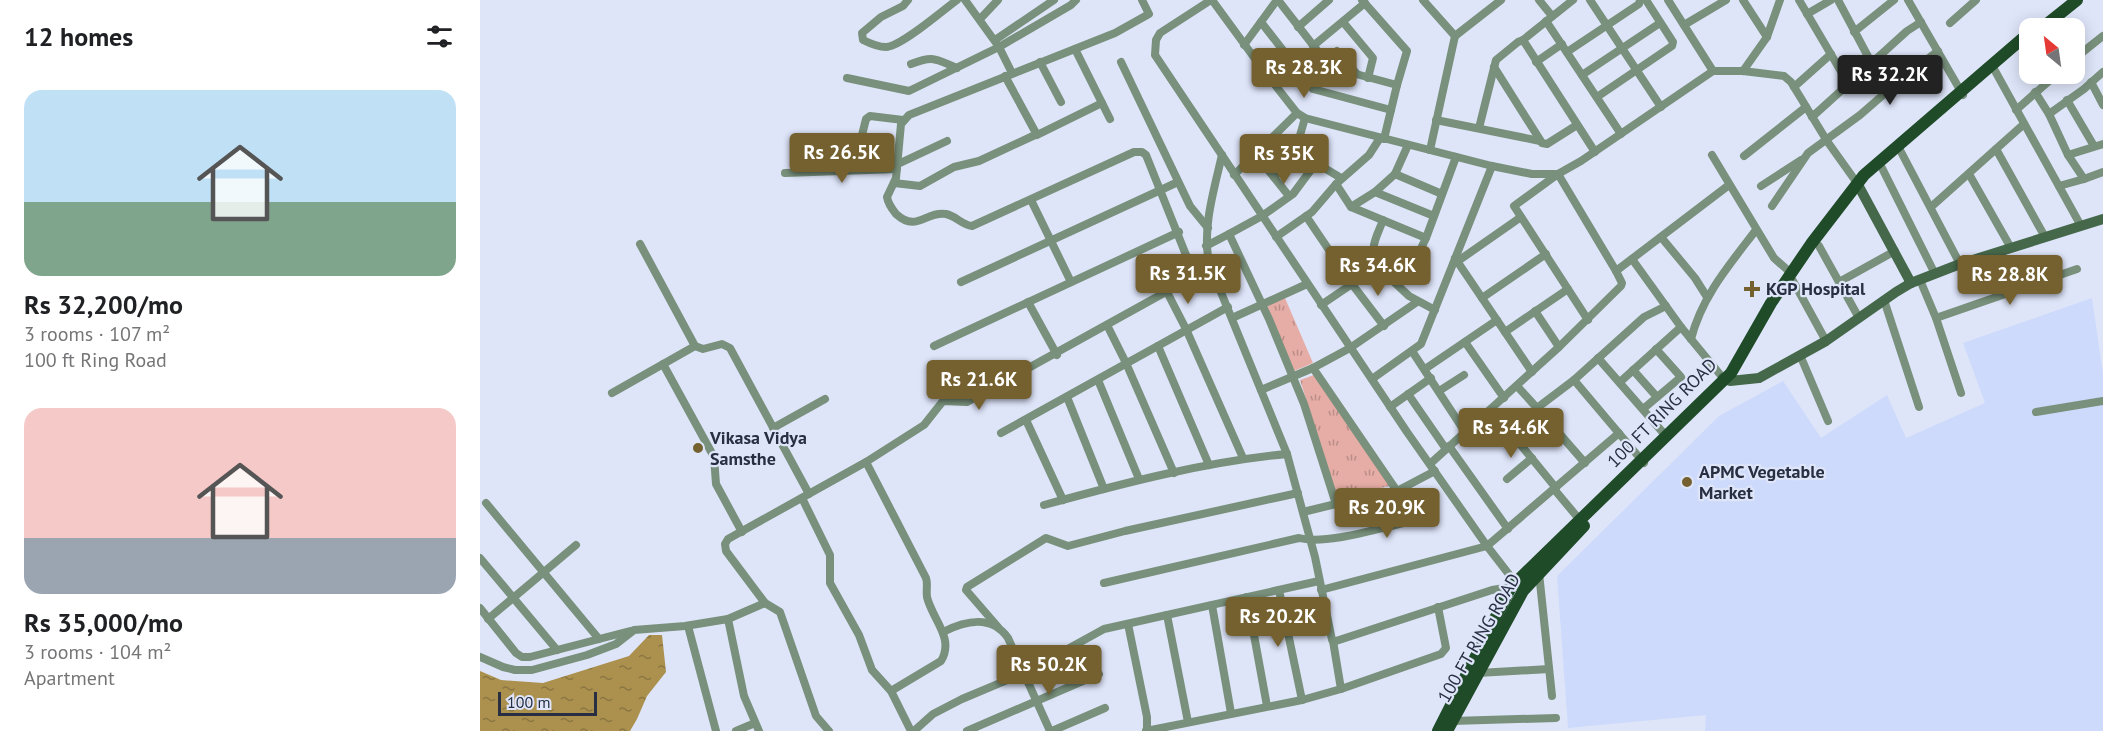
<!DOCTYPE html>
<meta charset="utf-8">
<style>
:root{--surface:#fff;--page:#f2f2f2;--text:#202124;--muted:#757577;--accent:#74612f}
body{margin:0;font-family:"PT Sans",sans-serif;background:var(--page);color:var(--text);height:100vh;display:flex;flex-direction:column;font-size:22px;white-space:nowrap}
*{box-sizing:border-box;margin:0}
p{font-size:20px;color:var(--muted)}
.icon{flex:none;width:33px;height:33px;fill:none;stroke:currentColor;stroke-width:2;stroke-linecap:round;stroke-linejoin:round}
.map{position:relative;flex:1;overflow:hidden}
.panel{display:flex;flex-direction:column;background:var(--surface);width:480px}
.panel>*{flex:none}
.needle{width:39px;rotate:331deg}
.controls{position:absolute;left:1539px;top:18px;display:grid;gap:12px}
.controls a{display:grid;place-items:center;width:66px;height:66px;border-radius:12px;background:var(--surface);box-shadow:0 3px 15px #0003;font-size:30px}
.scale{position:absolute;left:18px;bottom:15px;width:99px;box-sizing:border-box;padding-left:6px;border:3px solid #282f42;border-top:0;font-size:16px;line-height:21px;white-space:nowrap;color:#282f42;-webkit-text-stroke:4px #dee5f9;paint-order:stroke}
.price{position:absolute;translate:-50% -51px;padding:0 14px;border-radius:6px;background:var(--accent);color:#fff;font-size:20px;line-height:39px;filter:drop-shadow(0 2px 3px #0008)}
.price::after{content:'';position:absolute;left:50%;top:36px;width:18px;height:14px;margin-left:-9px;background:inherit;clip-path:polygon(0 0,100% 0,50% 100%)}
.price.active{background:#222;color:#fff}
ul{padding:0;list-style:none}
li{display:grid;align-content:center;gap:12px;height:318px;padding:0 24px}
li span{display:grid;place-items:center;height:186px;border-radius:18px;color:#555}
li>.icon{margin-inline-start:auto}
span .icon{width:108px;height:108px;fill:#fffc;stroke-width:1}
li b{font-size:26px}
h2{display:flex;justify-content:space-between;align-items:center;height:72px;padding:0 24px;font-size:26px}
main{display:flex;flex:1;min-height:0}
.map>svg:first-child{display:block}
.built{fill:#cddafb}
.park{fill:url(#park-tufts)}
.water{fill:url(#water-ripples)}
.lines{fill:none;stroke-linecap:round;stroke-linejoin:round}
.street{stroke:#79917c;stroke-width:8}
.secondary{stroke:#45684a;stroke-width:10}
.primary{stroke:#1f4b28;stroke-width:12}
.poi-dot{fill:#74612f;stroke:#dee5f9;stroke-width:2}
.labels{text-anchor:middle;stroke-width:4.5;stroke-linejoin:round;paint-order:stroke}
.poi-label{font-size:18px;font-weight:bold;fill:#282f42;stroke:#dee5f9;text-anchor:start}
.street-label{font-size:18px;fill:#282f42;stroke:#dee5f9}
</style>
<main>
<section class="panel">
<h2>12 homes<svg class="icon" aria-label="filters" viewBox="0 0 24 24"><path d="M4 7h16M4 17h16"/><circle cx="9" cy="7" r="2"/><circle cx="15" cy="17" r="2"/></svg></h2>
<ul>
<li><span style="background:linear-gradient(#bfe0f5 60%,#7fa58c 0)"><svg class="icon" aria-label="home" viewBox="0 0 24 24"><path d="M3 11l9-7 9 7M6 9v11h12V9"/></svg></span><div><b>Rs 32,200/mo</b><p>3 rooms · 107 m²</p><p>100 ft Ring Road</p></div></li>
<li><span style="background:linear-gradient(#f6c9c9 70%,#9aa5b1 0)"><svg class="icon" aria-label="home" viewBox="0 0 24 24"><path d="M3 11l9-7 9 7M6 9v11h12V9"/></svg></span><div><b>Rs 35,000/mo</b><p>3 rooms · 104 m²</p><p>Apartment</p></div></li>
</ul>
</section>
<div class="map">
<svg width="1623" height="731" viewBox="0 0 1623 731">
<defs>
<pattern id="park-tufts" width="24" height="20" patternUnits="userSpaceOnUse" patternTransform="scale(1.5)"><rect width="24" height="20" fill="#e5ada5"/><path d="M3 7l-1-3M5 7V3M7 7l1-3M15 17l-1-3M17 17v-4M19 17l1-3" fill="none" stroke="#ba8d88"/></pattern>
<pattern id="water-ripples" width="26" height="14" patternUnits="userSpaceOnUse" patternTransform="scale(1.5)"><rect width="26" height="14" fill="#ab904e"/><path d="M2 4q2-2 4 0t4 0M15 11q2-2 4 0t4 0" fill="none" stroke="#8b7642"/></pattern>
</defs>
<rect width="100%" height="100%" fill="#dee5f9"/>
<path class="built" d="M1612,298l11,76v357h-398l1,-16 -138,13 -11,-152 162,-160 64,-35 38,57 66,-43 19,43 79,-35 -22,-60z"/>
<g class="park">
<path d="M805,298l28,65 -19,8 -27,-66z"/>
<path d="M834,375l76,111 -53,11 -37,-117z"/>
</g>
<path class="water" d="M169,635h13l4,37 -19,24 -10,23 -7,12h-150v-60l21,9 42,3 86,-27z"/>
<g class="lines">
<g class="street">
<path d="M428,0l-5,6 -22,11 -19,16 1,7c6,3 16,7 23,7 15,0 57,-37 71,-47"/>
<path d="M662,0l7,14 -34,19 -206,82 -8,9 -5,54 -9,19c1,6 5,12 9,17 21,19 29,-3 50,0 10,2 16,11 26,12l162,-74h8l4,3 40,100 14,18"/>
<path d="M731,0l-51,33 -4,7 -1,15 252,377 80,114 31,40"/>
<path d="M732,0l52,71 33,42 8,5 187,48 40,8h26l23,-13 132,-90h30l41,5 7,6 36,59 30,42"/>
<path d="M798,0l52,67 67,18 -13,54"/>
<path d="M882,0l45,51 -10,34"/>
<path d="M943,0l32,36 -25,114"/>
<path d="M1059,0l13,16"/>
<path d="M1093,0l-50,40 72,112"/>
<path d="M1110,0l71,107"/>
<path d="M1188,0l45,71"/>
<path d="M1263,0l24,37"/>
<path d="M1319,0l50,85"/>
<path d="M1358,0l34,64"/>
<path d="M1428,0l55,95"/>
<path d="M1327,14l24,-14"/>
<path d="M500,19l18,-19"/>
<path d="M1066,21l75,113"/>
<path d="M781,22l52,67 78,21"/>
<path d="M863,22l30,36 -5,20"/>
<path d="M1470,23l26,-23"/>
<path d="M1204,25l42,-25"/>
<path d="M818,27l31,-27"/>
<path d="M1374,32l40,-32"/>
<path d="M975,36l46,-36"/>
<path d="M515,40l59,-40"/>
<path d="M764,45l33,-45"/>
<path d="M833,46l52,-43"/>
<path d="M595,49l35,70"/>
<path d="M857,51l20,23"/>
<path d="M1087,52l72,-48 1,-4"/>
<path d="M1594,59l29,-23"/>
<path d="M560,62l21,40"/>
<path d="M641,62l69,144 18,22"/>
<path d="M1056,62l26,-18"/>
<path d="M431,64c23,-9 24,-5 46,4"/>
<path d="M1014,67l48,76 5,1 30,-19"/>
<path d="M1514,69l87,157"/>
<path d="M1263,71l24,-34 13,-37"/>
<path d="M532,73l-13,-26 72,-42 5,-5"/>
<path d="M1102,75l78,-52"/>
<path d="M525,76l32,59 65,-32"/>
<path d="M367,78l62,13 90,-44 -34,-47"/>
<path d="M1611,82l12,23"/>
<path d="M1314,87l37,-33"/>
<path d="M1555,92l14,22"/>
<path d="M1117,97l75,-51 1,-4 -27,-42"/>
<path d="M1587,100l27,46"/>
<path d="M1536,110l41,-36"/>
<path d="M1332,117l95,-86 14,-9"/>
<path d="M956,120l104,21"/>
<path d="M999,128l17,-68 22,-18 5,-2"/>
<path d="M900,138l-11,17 -33,29 15,23 75,31"/>
<path d="M381,139l5,-20 4,-3 33,4"/>
<path d="M928,145l-13,29 47,20"/>
<path d="M818,149l18,14 25,15"/>
<path d="M1516,149l49,88"/>
<path d="M1420,150l60,114"/>
<path d="M742,155c-8,35 -20,73 -13,108l78,191 28,103 17,83 4,1 156,-51 19,-3"/>
<path d="M776,155l33,41"/>
<path d="M1232,155l62,103 17,15"/>
<path d="M1588,155l35,-11"/>
<path d="M1264,156l62,-49"/>
<path d="M836,163l-23,31 -31,22 -33,18 40,85 35,85 32,100 61,-13 38,-20"/>
<path d="M418,164l49,-23"/>
<path d="M1402,168l53,106"/>
<path d="M305,173l112,-4"/>
<path d="M1489,174l42,74"/>
<path d="M754,175l63,-62"/>
<path d="M794,177l20,-21 11,-38"/>
<path d="M1604,179l19,-7"/>
<path d="M414,183l26,3 34,-19 25,-6 56,-26"/>
<path d="M1281,186l40,-26"/>
<path d="M1579,186l25,-7 -16,-24 -19,-41 35,-25 19,-17"/>
<path d="M895,192l20,-18"/>
<path d="M551,200l40,82"/>
<path d="M1292,206l36,-53 52,-38 38,-33 40,-31"/>
<path d="M871,207l24,-15 59,24"/>
<path d="M1451,207l93,-83"/>
<path d="M826,216l46,68 32,42"/>
<path d="M796,237l36,-25 24,-28"/>
<path d="M1181,237l34,41 12,19"/>
<path d="M160,244l55,102 8,3 19,-5 8,4 79,146"/>
<path d="M726,246l23,-12"/>
<path d="M1339,246l40,72"/>
<path d="M975,258l77,114"/>
<path d="M1152,259l49,68 42,51"/>
<path d="M978,261l63,-44"/>
<path d="M900,265c-13,-16 -3,-28 3,-45"/>
<path d="M1136,271l113,-86"/>
<path d="M912,280l17,16 26,14"/>
<path d="M1440,280l16,38 25,75"/>
<path d="M1313,281l33,60"/>
<path d="M481,282l217,-100"/>
<path d="M1359,282l56,-31"/>
<path d="M687,292l19,37 57,129"/>
<path d="M1002,298l64,-44"/>
<path d="M1404,300l35,107"/>
<path d="M548,302l29,53"/>
<path d="M841,305l59,-40 12,15 5,-2 17,-15 12,-25 30,-81"/>
<path d="M1055,311l24,36"/>
<path d="M752,318l75,-34"/>
<path d="M1456,318l141,-49"/>
<path d="M627,325l19,38 48,110"/>
<path d="M1025,332l63,-43"/>
<path d="M1211,339c11,-43 39,-75 65,-109"/>
<path d="M985,342l39,56"/>
<path d="M454,346l245,-114"/>
<path d="M678,346l51,119"/>
<path d="M932,351l53,81"/>
<path d="M1320,355l28,66"/>
<path d="M1118,358l68,78"/>
<path d="M183,364l51,93 2,27 26,48"/>
<path d="M945,369l72,-49"/>
<path d="M1153,370l24,27"/>
<path d="M892,379l49,-35 71,-178"/>
<path d="M618,380l41,99"/>
<path d="M1094,380l70,-63 22,-11"/>
<path d="M1140,382l61,-55"/>
<path d="M1037,386l20,22 37,-28 70,83"/>
<path d="M781,390l52,-22 37,-20 67,-46"/>
<path d="M959,391l25,-16"/>
<path d="M132,393l83,-47"/>
<path d="M928,394l38,55"/>
<path d="M587,397l37,92"/>
<path d="M910,407l41,-29"/>
<path d="M1057,408l48,55"/>
<path d="M1163,409l38,-32 -25,-28"/>
<path d="M1556,412l67,-11"/>
<path d="M546,420l37,80"/>
<path d="M293,428l52,-29"/>
<path d="M521,433l227,-126"/>
<path d="M1031,433l45,55"/>
<path d="M969,446l59,83"/>
<path d="M386,462l60,116c2,6 0,12 1,19 5,22 28,41 14,64l-50,30"/>
<path d="M951,463l128,-116 62,-61 1,-3 -6,-12 -58,-97 -44,32 74,114"/>
<path d="M1027,479l25,-21"/>
<path d="M1074,489l25,30"/>
<path d="M322,498l28,57v28l29,52 13,35 19,21 20,40"/>
<path d="M6,503l113,136"/>
<path d="M564,505c80,-22 160,-43 243,-51"/>
<path d="M823,512l33,-8"/>
<path d="M0,558l77,92"/>
<path d="M1059,573l13,123"/>
<path d="M624,583l195,-45c27,7 81,-10 109,-16l-11,-31 -84,-123"/>
<path d="M799,590l23,110"/>
<path d="M841,590l166,-44 132,-113"/>
<path d="M767,597l20,109"/>
<path d="M732,605l19,108"/>
<path d="M0,608l36,45 6,4h8l100,-26"/>
<path d="M687,615l21,107"/>
<path d="M8,619l88,-74"/>
<path d="M248,619l16,77 15,35"/>
<path d="M648,624l19,93v14"/>
<path d="M208,626l28,105"/>
<path d="M518,627l-32,-37 1,-3 79,-49 22,8 57,-15 173,-38"/>
<path d="M463,632c22,-11 48,-18 65,6l42,93"/>
<path d="M853,641l8,48"/>
<path d="M0,657l23,10 12,3h17l55,-15 29,-11 18,-14 51,-4 43,-7 37,-16"/>
<path d="M998,673l71,-4"/>
<path d="M972,721l104,-3"/>
<path d="M256,731l19,-8"/>
<path d="M349,731l-13,-15 -36,-104 -15,-9 -39,-52 -1,-7 3,-5 138,-77 58,-37 19,-24 24,1 244,-135"/>
<path d="M434,731l19,-17 29,-15 62,-26 80,-44 215,-48"/>
<path d="M487,731l132,-57"/>
<path d="M572,731l53,-23"/>
<path d="M666,731l156,-31 39,-11 100,-35 5,-6 -8,-41"/>
</g>
<g class="secondary">
<path d="M1377,183l54,100"/>
<path d="M1243,378l7,3 29,-3 67,-37 70,-49 15,-9 49,-19 143,-45"/>
</g>
<g class="primary">
<path d="M1562,28l35,-28"/>
<path d="M958,731l73,-144 220,-214 40,-70 40,-59 53,-69 166,-143"/>
<path d="M967,731l76,-140 61,-65"/>
</g>
</g>
<g class="poi-dot">
<path d="M1269 280h6v6h6v6h-6v6h-6v-6h-6v-6h6z"/>
<circle cx="218" cy="448" r="6"/>
<circle cx="1207" cy="482" r="6"/>
</g>
<g class="labels">
<g class="poi-label">
<text x="1286" y="295">KGP Hospital</text>
<text x="230" y="444">Vikasa Vidya<tspan x="230" dy="21">Samsthe</tspan></text>
<text x="1219" y="478">APMC Vegetable<tspan x="1219" dy="21">Market</tspan></text>
</g>
<g class="street-label">
<text transform="translate(1182 413) rotate(-45)" y="6">100 FT RING ROAD</text>
<text transform="translate(999 638) rotate(-60)" y="6">100 FT RING ROAD</text>
</g>
</g>
</svg>
<div class="controls">
<a><svg class="needle" viewBox="-14 -14 28 28"><path d="M0-13l5 13h-10z" fill="#e53935"/><path d="M0 13l5-13h-10z" fill="#757577"/></svg></a>
</div>
<div class="scale">100 m</div>
<b class="price" style="left:824px;top:99px">Rs 28.3K</b>
<b class="price active" style="left:1410px;top:106px">Rs 32.2K</b>
<b class="price" style="left:362px;top:184px">Rs 26.5K</b>
<b class="price" style="left:804px;top:185px">Rs 35K</b>
<b class="price" style="left:898px;top:297px">Rs 34.6K</b>
<b class="price" style="left:708px;top:305px">Rs 31.5K</b>
<b class="price" style="left:1530px;top:306px">Rs 28.8K</b>
<b class="price" style="left:499px;top:411px">Rs 21.6K</b>
<b class="price" style="left:1031px;top:459px">Rs 34.6K</b>
<b class="price" style="left:907px;top:539px">Rs 20.9K</b>
<b class="price" style="left:798px;top:648px">Rs 20.2K</b>
<b class="price" style="left:569px;top:696px">Rs 50.2K</b>
</div>
</main>
